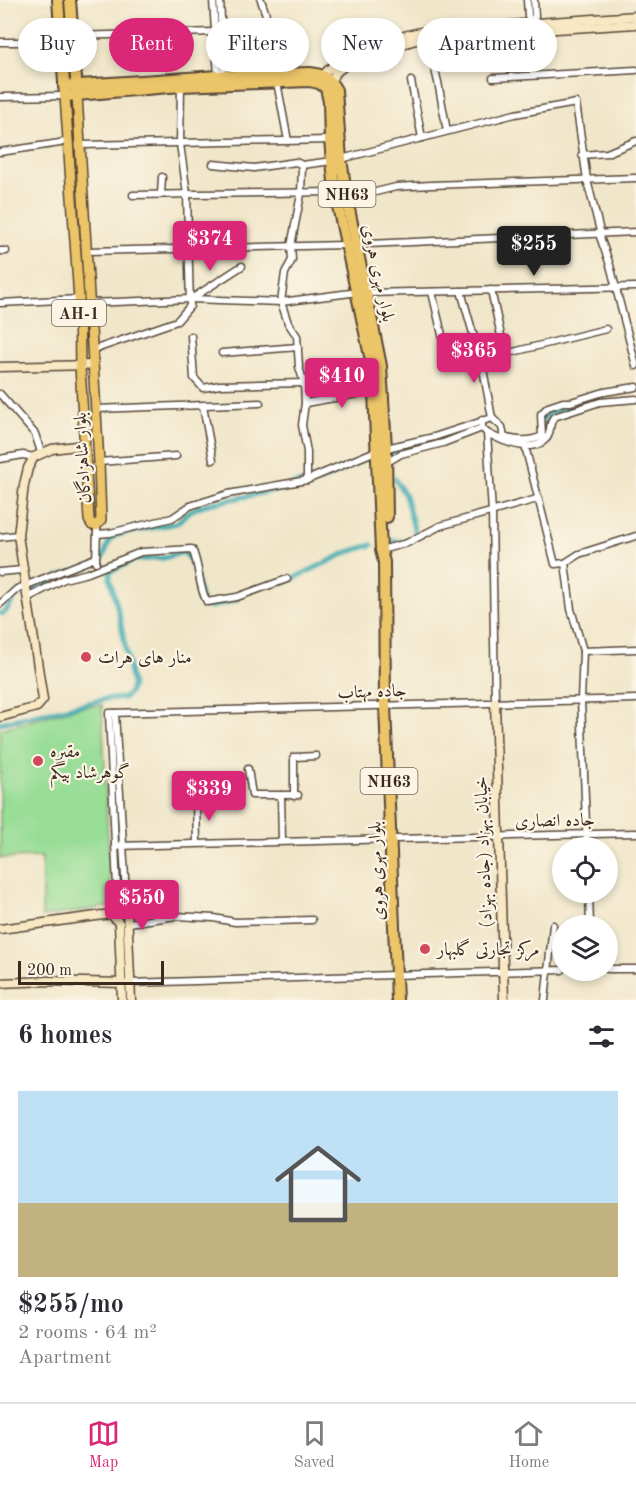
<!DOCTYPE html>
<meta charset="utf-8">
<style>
:root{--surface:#fff;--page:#f2f2f3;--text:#2b2b33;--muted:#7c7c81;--line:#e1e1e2;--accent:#db2777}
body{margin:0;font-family:"Old Standard TT",Amiri,serif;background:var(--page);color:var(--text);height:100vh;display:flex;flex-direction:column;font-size:22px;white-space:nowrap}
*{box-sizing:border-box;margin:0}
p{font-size:20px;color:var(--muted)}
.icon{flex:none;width:33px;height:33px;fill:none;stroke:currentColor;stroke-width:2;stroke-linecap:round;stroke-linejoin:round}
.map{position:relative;height:1000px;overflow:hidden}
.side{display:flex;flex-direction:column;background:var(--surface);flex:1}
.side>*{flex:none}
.guide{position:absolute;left:18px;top:18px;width:600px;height:54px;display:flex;gap:12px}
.controls{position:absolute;left:552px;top:837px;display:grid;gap:12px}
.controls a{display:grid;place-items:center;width:66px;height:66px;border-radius:50%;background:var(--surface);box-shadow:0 3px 9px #0003;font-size:30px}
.scale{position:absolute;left:18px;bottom:15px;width:146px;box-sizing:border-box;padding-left:6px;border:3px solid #3b2a1e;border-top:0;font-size:16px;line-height:21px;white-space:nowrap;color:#3b2a1e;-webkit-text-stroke:4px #fcf5e5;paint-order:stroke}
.price{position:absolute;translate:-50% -51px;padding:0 14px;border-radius:6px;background:var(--accent);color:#fff;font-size:20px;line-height:39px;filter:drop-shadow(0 2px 3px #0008)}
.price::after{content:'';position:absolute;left:50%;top:36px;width:18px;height:14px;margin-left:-9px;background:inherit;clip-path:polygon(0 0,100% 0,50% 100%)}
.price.selected{background:#222;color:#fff}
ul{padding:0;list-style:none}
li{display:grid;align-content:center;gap:12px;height:318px;padding:0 18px}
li+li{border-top:2px solid var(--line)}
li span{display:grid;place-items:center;height:186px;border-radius:0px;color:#555}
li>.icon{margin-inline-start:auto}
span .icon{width:108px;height:108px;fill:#fffc;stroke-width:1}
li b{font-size:26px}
h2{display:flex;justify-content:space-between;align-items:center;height:72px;padding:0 18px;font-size:26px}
.pill{padding:0 21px;border-radius:27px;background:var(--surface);box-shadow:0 3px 9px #0003;font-size:21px;line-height:54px}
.pill.selected{background:var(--accent);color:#fff}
.menu{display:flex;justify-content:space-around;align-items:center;height:84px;border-top:2px solid var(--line);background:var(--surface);font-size:16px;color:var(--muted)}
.menu a{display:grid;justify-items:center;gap:3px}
.menu .selected{color:var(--accent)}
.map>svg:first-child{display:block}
.green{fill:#98dd96;stroke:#6a845a;stroke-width:1.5}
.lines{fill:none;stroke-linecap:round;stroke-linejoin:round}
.canal{stroke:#3aacb2;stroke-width:5}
.street-casing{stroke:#564638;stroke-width:9}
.secondary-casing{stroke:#564638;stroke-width:11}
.primary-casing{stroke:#564638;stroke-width:12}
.highway-casing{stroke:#564638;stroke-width:14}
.street{stroke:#fff;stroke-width:6}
.secondary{stroke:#f8e8c3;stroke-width:8}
.primary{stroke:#edc569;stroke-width:9}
.highway{stroke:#edc569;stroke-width:10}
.poi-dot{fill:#d1495b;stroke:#fcf5e5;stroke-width:2}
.labels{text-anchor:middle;stroke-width:4.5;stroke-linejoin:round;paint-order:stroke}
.shield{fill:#fcf5e5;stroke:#75675a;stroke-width:1.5}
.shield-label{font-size:16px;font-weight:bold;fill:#3b2a1e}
.street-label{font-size:18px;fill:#3b2a1e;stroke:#fcf5e5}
.poi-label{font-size:18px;fill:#3b2a1e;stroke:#fcf5e5;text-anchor:start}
</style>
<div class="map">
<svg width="636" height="1000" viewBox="0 0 636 1000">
<rect width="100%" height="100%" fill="#fcf5e5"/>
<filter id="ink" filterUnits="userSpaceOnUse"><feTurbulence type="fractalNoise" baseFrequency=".0167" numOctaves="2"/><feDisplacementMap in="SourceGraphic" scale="12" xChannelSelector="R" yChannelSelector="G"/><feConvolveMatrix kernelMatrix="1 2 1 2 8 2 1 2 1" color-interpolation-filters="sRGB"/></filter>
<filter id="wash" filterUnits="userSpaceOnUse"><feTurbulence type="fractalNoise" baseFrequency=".008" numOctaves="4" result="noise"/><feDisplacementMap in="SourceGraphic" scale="24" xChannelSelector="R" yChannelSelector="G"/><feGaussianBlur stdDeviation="1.35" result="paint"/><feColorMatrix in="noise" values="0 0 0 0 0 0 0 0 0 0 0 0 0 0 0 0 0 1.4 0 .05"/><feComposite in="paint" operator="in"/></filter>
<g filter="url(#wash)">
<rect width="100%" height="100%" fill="#f0e6c9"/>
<path class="green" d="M102,705l9,201 -69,11v-60l-42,1v-129l80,-22z"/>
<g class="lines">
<g class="canal">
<path d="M544,424v-6l5,-4 27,-11"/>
<path d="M401,447c25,-2 51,-9 74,-22"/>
<path d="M392,454l9,-7"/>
<path d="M393,541l14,1 9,-6 -11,-41 -10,-16"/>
<path d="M103,558l6,-16 5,-6 10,-3 53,-10 11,-11 16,-7 78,-16 16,-6 22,-2 49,-24"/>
<path d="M284,583l64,-31 24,-7"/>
<path d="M32,590l7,-1 19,-12 31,-10"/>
<path d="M0,613l3,1c7,-6 10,-18 18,-22"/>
<path d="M0,723l106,-24 18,-1 6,-6 2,-7 -12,-67 -10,-39v-7l24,-12 30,-2 19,-6c16,13 12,36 20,53l8,2 27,-8"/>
</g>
</g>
</g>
<g filter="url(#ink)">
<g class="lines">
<defs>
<g id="street">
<path d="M213,0l5,77"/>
<path d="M220,0l4,78"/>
<path d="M261,0l7,21 8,53"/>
<path d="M527,0l1,16 4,6"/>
<path d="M532,26l3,-10 -1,-16"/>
<path d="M73,36l142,-4"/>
<path d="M427,37l11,45 9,49"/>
<path d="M0,42h60"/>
<path d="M493,78l143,-8"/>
<path d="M411,81l11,57"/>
<path d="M277,82l11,59"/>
<path d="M0,97l65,-1"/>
<path d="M81,145l249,-5"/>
<path d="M0,152l60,-9 7,-3"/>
<path d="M582,155l25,-2 29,-12"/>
<path d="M341,159l174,-45 61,-11 11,77 14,55"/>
<path d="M213,164l41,4 42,-6 6,3 -1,29 -10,52 1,14 -7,13 -4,29 7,21 9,13 2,31 5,16 1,20 -3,22 5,27v28"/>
<path d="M302,165l30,-4"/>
<path d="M161,194l1,-17"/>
<path d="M133,195l202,-3"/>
<path d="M347,199l49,-12 35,-2 205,-7"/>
<path d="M599,234l11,31 26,101"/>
<path d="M0,251h6"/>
<path d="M87,251l259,-6 290,-13"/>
<path d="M491,290l14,64 101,-25"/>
<path d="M461,291l22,78 9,49"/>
<path d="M432,292l14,60"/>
<path d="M366,293l270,-6"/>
<path d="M191,299l51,-33"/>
<path d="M0,303l79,-4"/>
<path d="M90,303l101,-4 90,3 77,-10"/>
<path d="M191,336l3,42 9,10 17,-3 84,-2"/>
<path d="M93,350l84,-29 13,-15 -3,-112 -7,-50 1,-58"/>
<path d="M222,353l76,-6"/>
<path d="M0,394l35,40 6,18"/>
<path d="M305,403l70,-12"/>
<path d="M203,406l10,54"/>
<path d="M96,409l164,-6"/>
<path d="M482,420v8l5,5 5,79 3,190"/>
<path d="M487,433c15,8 44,22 59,6 6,-6 2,-15 8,-22l46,-15 36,-3"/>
<path d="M525,446l30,118 10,-1"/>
<path d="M0,459l23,-4 11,2"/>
<path d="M99,462l77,-6"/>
<path d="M386,463l15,-9 42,-11 39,-15"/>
<path d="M97,534l13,-1 62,-15 18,-12 38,-12 79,-14 71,-30 56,-13 58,-19 10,9 2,10c13,4 26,5 38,-1l-1,-22 7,-7 15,-5h8l33,-10 32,-5"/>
<path d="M0,537l18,-2"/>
<path d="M381,550l26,-7 33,-17 97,-27"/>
<path d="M96,562l1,-32"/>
<path d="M0,572l22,-2"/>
<path d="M29,597l35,-18 24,-6 53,-21 51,-3c8,17 6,38 15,53l30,-5 50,-18"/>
<path d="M0,604l17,-15 78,-31"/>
<path d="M583,651l53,-2"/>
<path d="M115,713l12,197"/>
<path d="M248,769l4,26h46"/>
<path d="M281,795l1,46"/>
<path d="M294,796v-39l22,-1"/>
<path d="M196,802l1,41"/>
<path d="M115,846l521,-13"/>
<path d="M587,848l-6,-148 2,-49 -12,-42 -6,-46 14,-9 57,-18"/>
<path d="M589,892l1,34"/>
<path d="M118,909l-9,-196 527,-14"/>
<path d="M129,923l47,-7 38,2 21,4 77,-2"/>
<path d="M608,969h28"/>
<path d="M128,983l434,-13"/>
<path d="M545,1000l8,-75"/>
</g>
<g id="secondary">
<path d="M321,79c17,-28 72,-41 104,-48l211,-15"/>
<path d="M328,85c3,-5 6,-11 11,-15 15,-13 66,-27 88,-33l209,-13"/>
<path d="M0,367l93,-2"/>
<path d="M495,702l9,298"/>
<path d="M0,717l37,-10 6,-7 -25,-165 6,-50 4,-17 6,-11 18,-8 32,-4"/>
<path d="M111,914l7,-5 9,1 4,90"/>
<path d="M111,914l8,9 3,77"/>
<path d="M0,929l111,-15"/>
<path d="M0,983l48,-2 74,2"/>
</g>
<path id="primary" d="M65,96l14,203 1,67 9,154 3,5 4,1 5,-6 -2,-58 -22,-367"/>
<g id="highway">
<path d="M58,0l7,96 116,-10 128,-5 10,2 7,5 3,14 1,38 5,52 38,178 8,180 3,12 1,144 12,294"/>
<path d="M70,0l7,92"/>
<path d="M64,86l154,-10 92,-3c13,1 20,6 26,17l5,69 6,40 34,167 5,82 1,69"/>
</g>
</defs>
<use href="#street" class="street-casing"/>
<use href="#secondary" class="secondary-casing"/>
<use href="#primary" class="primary-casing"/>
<use href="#highway" class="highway-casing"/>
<use href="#street" class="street"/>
<use href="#secondary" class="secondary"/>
<use href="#primary" class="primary"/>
<use href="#highway" class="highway"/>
</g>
</g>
<g class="poi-dot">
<circle cx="86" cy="657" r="6"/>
<circle cx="38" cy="761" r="6"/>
<circle cx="425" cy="949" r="6"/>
</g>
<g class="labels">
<g class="shield">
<rect x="318.5" y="181" width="57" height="26" rx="4.5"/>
<rect x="52" y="300" width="54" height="26" rx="4.5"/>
<rect x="360.5" y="768" width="57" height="26" rx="4.5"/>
</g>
<g class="shield-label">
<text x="347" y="200">NH63</text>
<text x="79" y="319">AH-1</text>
<text x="389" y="787">NH63</text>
</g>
<g class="street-label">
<text transform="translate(379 273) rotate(78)" y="6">بلوار مهری هروی</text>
<text transform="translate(82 458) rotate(-93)" y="6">بلوار شاهزادگان</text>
<text transform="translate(372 691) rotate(-2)" y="6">جاده مهتاب</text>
<text transform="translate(555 820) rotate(-1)" y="6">جاده انصاری</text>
<text transform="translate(483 852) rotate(-92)" y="6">خیابان بهزاد (جاده بهزاد)</text>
<text transform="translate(376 871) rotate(-92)" y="6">بلوار مهری هروی</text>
</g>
<g class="poi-label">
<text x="98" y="663">منار های هرات</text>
<text x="50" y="757">مقبره<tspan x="50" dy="21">گوهرشاد بیگم</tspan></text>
<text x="437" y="955">مرکز تجارتی گلبهار</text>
</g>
</g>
</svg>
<div class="controls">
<a><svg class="icon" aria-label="locate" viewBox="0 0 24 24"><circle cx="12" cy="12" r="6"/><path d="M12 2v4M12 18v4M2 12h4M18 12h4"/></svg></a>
<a><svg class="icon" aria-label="layers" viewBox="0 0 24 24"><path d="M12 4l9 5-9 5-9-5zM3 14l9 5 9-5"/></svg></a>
</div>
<div class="scale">200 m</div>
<b class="price" style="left:210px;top:272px">$374</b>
<b class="price selected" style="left:534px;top:277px">$255</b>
<b class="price" style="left:474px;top:384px">$365</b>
<b class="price" style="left:342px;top:409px">$410</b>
<b class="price" style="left:209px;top:822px">$339</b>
<b class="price" style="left:142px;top:931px">$550</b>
<div class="guide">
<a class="pill">Buy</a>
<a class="pill selected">Rent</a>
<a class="pill">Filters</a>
<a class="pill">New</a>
<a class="pill">Apartment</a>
</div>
</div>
<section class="side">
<h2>6 homes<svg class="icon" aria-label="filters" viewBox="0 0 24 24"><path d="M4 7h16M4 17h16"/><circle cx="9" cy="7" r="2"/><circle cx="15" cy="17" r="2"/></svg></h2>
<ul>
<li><span style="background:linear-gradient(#bfe0f5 60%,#c2b280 0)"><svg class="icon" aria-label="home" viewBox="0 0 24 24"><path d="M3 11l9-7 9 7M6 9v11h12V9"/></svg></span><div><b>$255/mo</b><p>2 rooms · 64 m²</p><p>Apartment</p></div></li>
</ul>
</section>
<nav class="menu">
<a class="selected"><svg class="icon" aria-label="map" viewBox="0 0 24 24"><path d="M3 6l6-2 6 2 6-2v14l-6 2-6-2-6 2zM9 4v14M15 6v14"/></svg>Map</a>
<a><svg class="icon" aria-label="saved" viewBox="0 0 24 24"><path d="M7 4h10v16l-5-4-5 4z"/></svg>Saved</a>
<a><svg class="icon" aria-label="home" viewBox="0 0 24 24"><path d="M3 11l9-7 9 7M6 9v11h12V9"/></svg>Home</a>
</nav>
